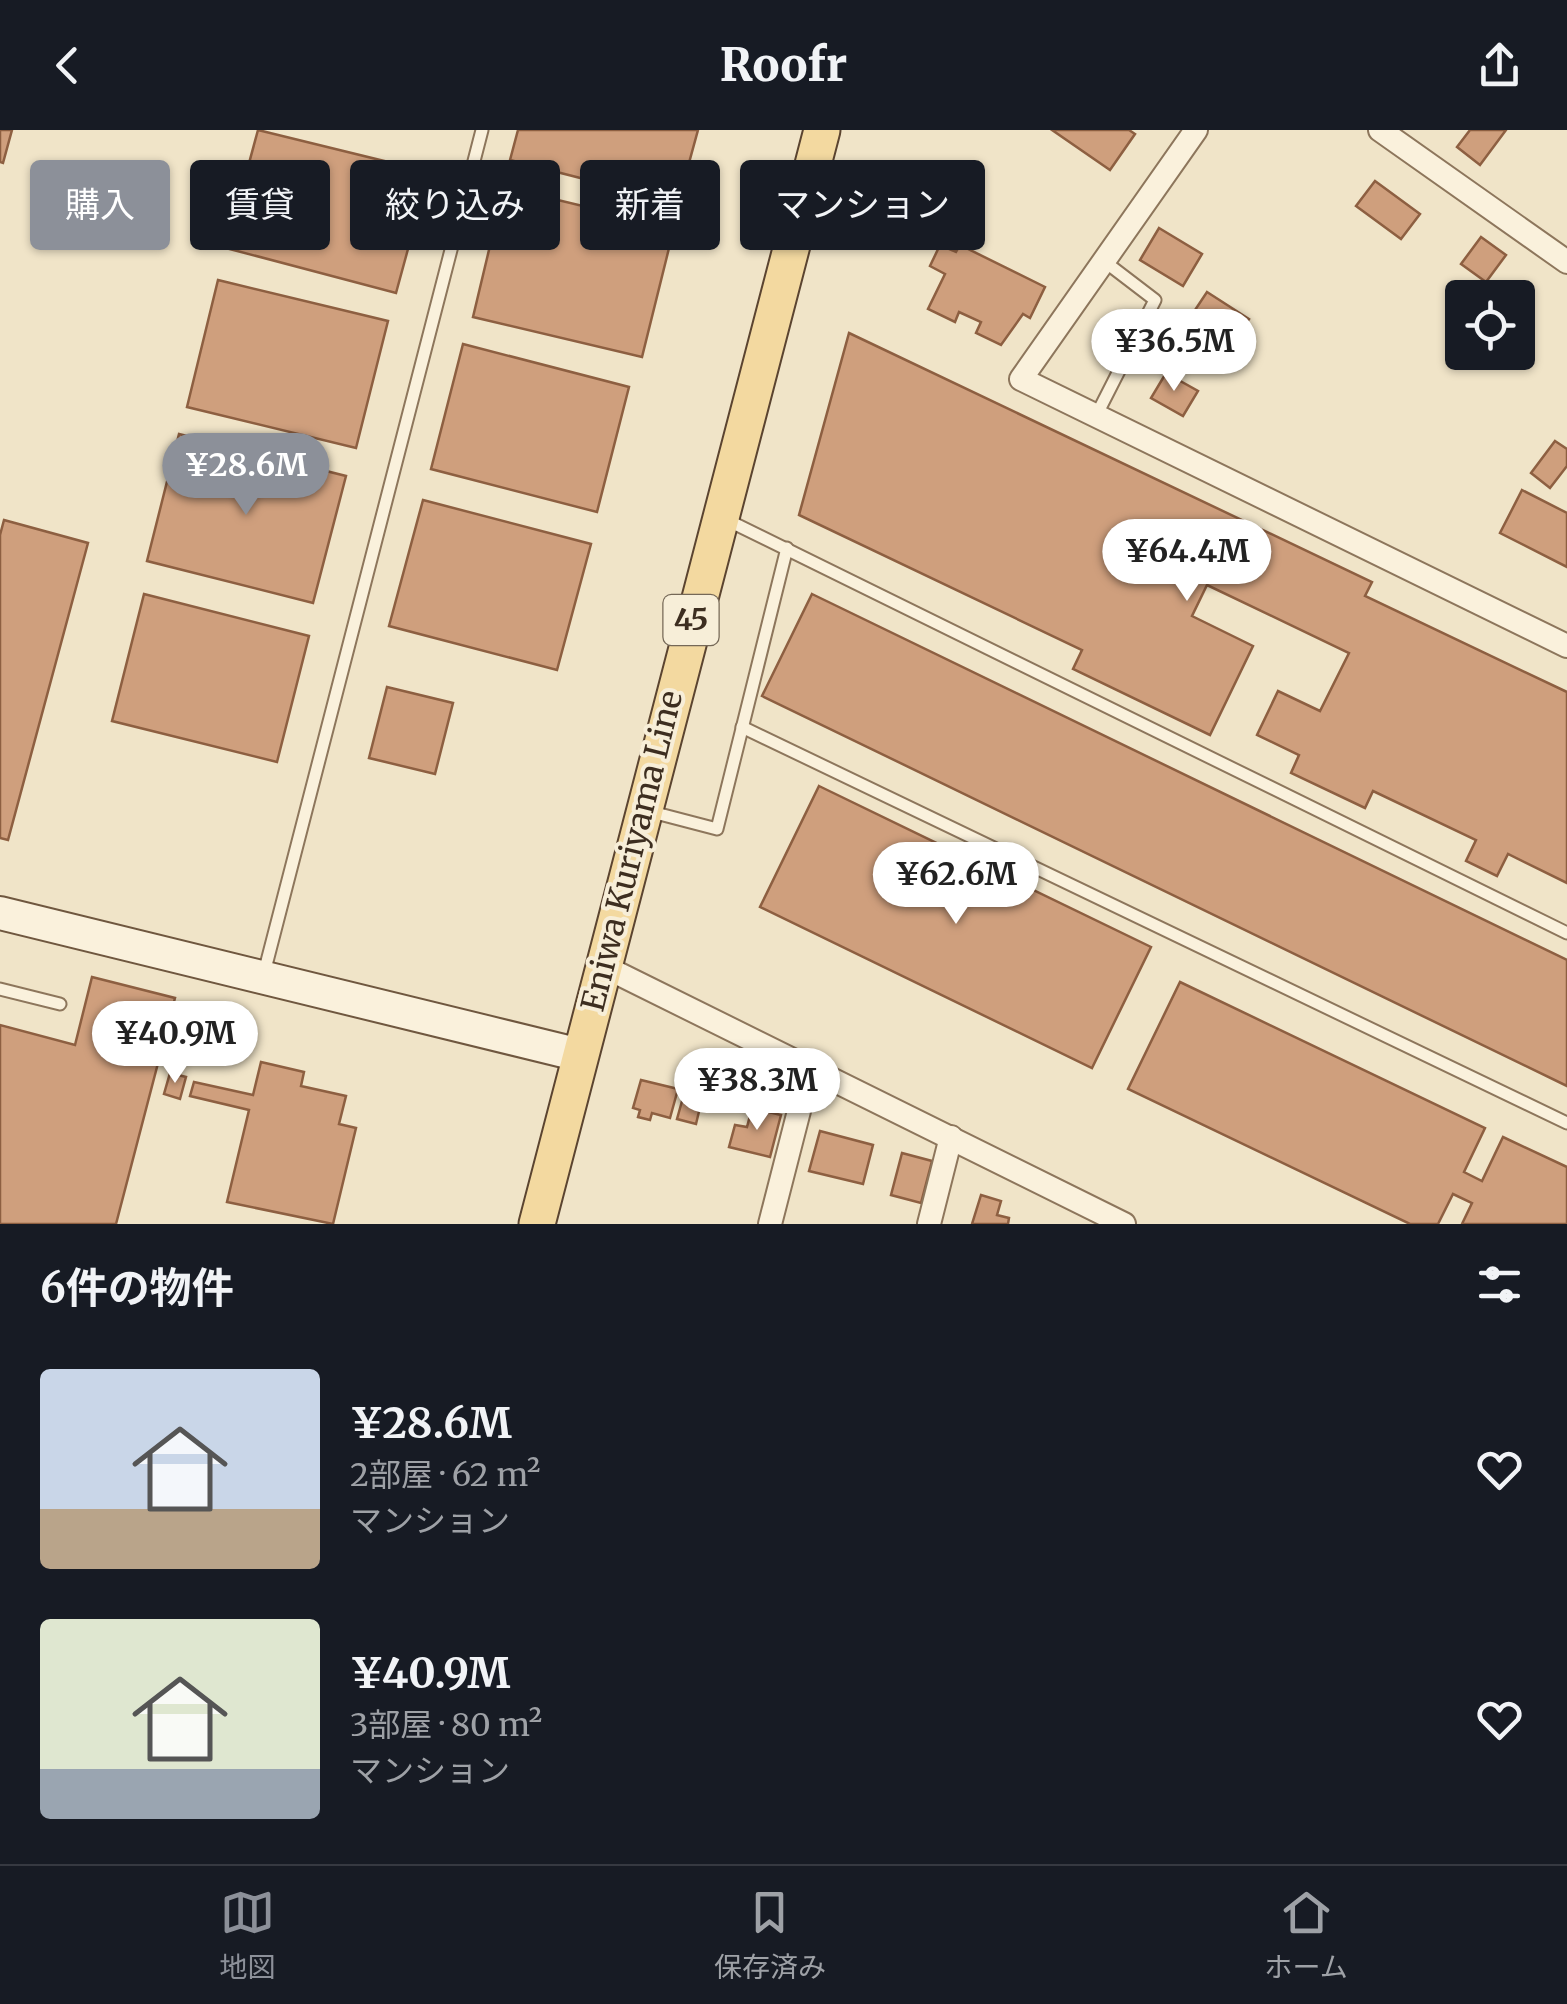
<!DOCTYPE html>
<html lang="ja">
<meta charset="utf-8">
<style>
:root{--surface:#171b24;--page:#242831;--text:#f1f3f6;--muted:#9ea1a6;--line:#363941;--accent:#8c9099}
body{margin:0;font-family:Merriweather,"Noto Sans JP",serif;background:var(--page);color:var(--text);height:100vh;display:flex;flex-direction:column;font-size:38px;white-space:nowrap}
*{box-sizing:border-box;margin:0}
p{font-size:32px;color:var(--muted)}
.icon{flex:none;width:55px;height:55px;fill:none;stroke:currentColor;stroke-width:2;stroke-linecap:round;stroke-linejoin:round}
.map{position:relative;height:1094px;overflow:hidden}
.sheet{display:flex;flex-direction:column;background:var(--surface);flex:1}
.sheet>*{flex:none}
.guide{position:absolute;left:30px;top:30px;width:1000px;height:90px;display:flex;gap:20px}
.tools{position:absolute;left:1445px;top:150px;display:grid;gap:20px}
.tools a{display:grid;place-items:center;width:90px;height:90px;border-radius:10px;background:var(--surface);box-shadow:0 2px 8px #0004;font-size:50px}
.price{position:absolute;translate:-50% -85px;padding:0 22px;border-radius:35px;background:#fff;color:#222;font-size:32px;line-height:65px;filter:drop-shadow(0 2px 5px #0008)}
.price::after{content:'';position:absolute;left:50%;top:60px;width:30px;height:22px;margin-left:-15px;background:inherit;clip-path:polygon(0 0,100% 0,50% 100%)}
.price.active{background:var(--accent);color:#fff}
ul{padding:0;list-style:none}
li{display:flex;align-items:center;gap:30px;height:250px;padding:0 40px}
li span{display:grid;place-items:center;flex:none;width:280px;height:200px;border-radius:10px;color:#555}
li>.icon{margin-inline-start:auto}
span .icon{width:120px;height:120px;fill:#fffc;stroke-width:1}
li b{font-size:42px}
h2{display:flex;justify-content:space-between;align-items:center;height:120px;padding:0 40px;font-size:42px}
.chip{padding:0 35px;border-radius:10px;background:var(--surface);box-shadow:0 2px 8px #0004;font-size:35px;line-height:90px}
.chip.active{background:var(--accent);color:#fff}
header{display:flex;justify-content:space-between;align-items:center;height:130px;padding:0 40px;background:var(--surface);font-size:45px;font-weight:800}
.menu{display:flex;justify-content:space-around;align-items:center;height:140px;border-top:2px solid var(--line);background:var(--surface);font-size:28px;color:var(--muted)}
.menu a{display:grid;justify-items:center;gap:5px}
.menu .active{color:var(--accent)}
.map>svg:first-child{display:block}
.building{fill:#cf9f7d;stroke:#8d5f41;stroke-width:2.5}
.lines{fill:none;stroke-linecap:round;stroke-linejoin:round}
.lane-casing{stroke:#8d765c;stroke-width:15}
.street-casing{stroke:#8d765c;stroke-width:26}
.secondary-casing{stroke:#6f573f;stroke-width:36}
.primary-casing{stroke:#5b4430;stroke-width:39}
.lane{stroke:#faf1dc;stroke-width:11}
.street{stroke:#faf1dc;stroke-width:22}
.secondary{stroke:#faf1dc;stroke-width:32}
.primary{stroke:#f3d9a0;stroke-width:35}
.labels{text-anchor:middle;stroke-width:8;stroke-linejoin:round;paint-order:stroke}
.shield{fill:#f7eed8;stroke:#756857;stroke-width:2.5}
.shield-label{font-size:30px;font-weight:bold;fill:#3d2e20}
.street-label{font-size:32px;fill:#3d2e20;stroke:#f7eed8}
</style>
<header><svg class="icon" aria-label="back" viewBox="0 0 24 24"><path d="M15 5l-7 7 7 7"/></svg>Roofr<svg class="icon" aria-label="share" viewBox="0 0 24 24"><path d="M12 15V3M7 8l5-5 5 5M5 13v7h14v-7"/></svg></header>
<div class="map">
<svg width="1567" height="1094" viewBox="0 0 1567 1094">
<rect width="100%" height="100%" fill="#f0e4c8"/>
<g class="building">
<path d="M0,0h12l-9,33 -3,-1z"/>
<path d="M258,0l171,42 -33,121 -170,-45z"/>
<path d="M518,0h180l-20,73 -168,-43z"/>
<path d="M1052,0h77l6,4 -25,36z"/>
<path d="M1470,0h36l-26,35 -23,-18z"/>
<path d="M1375,51l45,33 -19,25 -45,-33z"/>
<path d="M504,57l170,41 -32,129 -169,-40z"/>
<path d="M1159,98l43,26 -19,32 -43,-26z"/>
<path d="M1481,107l25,18 -20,27 -25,-18z"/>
<path d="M940,115l16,7 4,-7 85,42 -15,31 -7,-4 -22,31 -25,-12 5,-11 -22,-10 -4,10 -27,-13 17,-35 -15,-8z"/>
<path d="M218,150l170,41 -32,127 -169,-41z"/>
<path d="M1207,162l42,27 -17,24 -14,-9 -4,5 -23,-23z"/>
<path d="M849,203l523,249 -7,14 202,96v191l-59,-29 -11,22 -31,-15 10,-21 -103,-49 -8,17 -74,-35 8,-18 -42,-20 21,-44 42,20 29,-58 -142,-68 -15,31 61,30 -43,89 -137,-66 9,-19 -283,-135z"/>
<path d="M1170,207l20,13 -11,17 -20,-13z"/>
<path d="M463,214l166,43 -32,125 -166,-43z"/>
<path d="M1166,243l32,18 -15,25 -32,-18z"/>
<path d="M179,304l167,42 -33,127 -166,-42z"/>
<path d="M1555,311l12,8v17l-17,22 -19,-15z"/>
<path d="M1522,360l45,23v54l-67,-34z"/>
<path d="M423,370l168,44 -34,126 -168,-44z"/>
<path d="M4,390l84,23 -80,297 -8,-2v-303z"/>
<path d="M144,464l165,42 -32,126 -165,-41z"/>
<path d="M812,464l755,366v126l-805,-390z"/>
<path d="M387,557l66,16 -18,71 -66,-16z"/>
<path d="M819,656l332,161 -59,121 -332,-161z"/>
<path d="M92,847l83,21 -59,226h-116v-199l75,20z"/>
<path d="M1180,852l305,146 -21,44 18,9 21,-44 64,30v57h-105l10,-21 -19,-9 -15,30h-28l-282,-135z"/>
<path d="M261,932l43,10 -3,14 45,10 -7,28 17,4 -23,96 -106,-22 22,-92 -59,-14 4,-14 59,13z"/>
<path d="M170,943l16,4 -6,22 -16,-5z"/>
<path d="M641,950l37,9 -8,29 -18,-5 -2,7 -12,-3 2,-7 -7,-2z"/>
<path d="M684,964l18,5 -6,25 -19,-5z"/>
<path d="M752,978l29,7 -11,42 -41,-10 6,-22 12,2z"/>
<path d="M820,1001l53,14 -10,39 -54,-13z"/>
<path d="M902,1023l30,8 -11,42 -30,-8z"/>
<path d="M981,1065l20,6 -4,14 12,3 -1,6h-36z"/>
</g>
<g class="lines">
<defs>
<g id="lane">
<path d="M1096,286l59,-116 -51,-39"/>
<path d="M727,390l840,413"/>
<path d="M742,597l825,396"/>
<path d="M648,681l69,18 70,-281"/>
<path d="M264,843l218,-843"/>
<path d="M0,859l60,15"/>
</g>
<g id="street">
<path d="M1196,0l-175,249 546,267"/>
<path d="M1380,0l187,132"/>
<path d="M603,836l521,258"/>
<path d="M770,1094l40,-156"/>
<path d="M929,1094l22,-87"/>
</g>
<path id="secondary" d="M0,783l580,142"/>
<path id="primary" d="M537,1094l285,-1094"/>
</defs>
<use href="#lane" class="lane-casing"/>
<use href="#street" class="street-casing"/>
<use href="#secondary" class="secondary-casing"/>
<use href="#primary" class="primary-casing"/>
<use href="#lane" class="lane"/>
<use href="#street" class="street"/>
<use href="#secondary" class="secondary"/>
<use href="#primary" class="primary"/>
</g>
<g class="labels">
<rect class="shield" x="663.5" y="465" width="55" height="50" rx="8"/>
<g class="shield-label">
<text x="691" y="500">45</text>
</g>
<g class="street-label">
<text transform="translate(632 721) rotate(-76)" y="11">Eniwa Kuriyama Line</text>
</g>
</g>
</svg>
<div class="tools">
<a><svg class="icon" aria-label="locate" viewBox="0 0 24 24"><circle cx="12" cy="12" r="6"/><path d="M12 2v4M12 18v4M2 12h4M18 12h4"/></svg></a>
</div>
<b class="price" style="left:1174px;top:264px">¥36.5M</b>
<b class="price active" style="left:246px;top:388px">¥28.6M</b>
<b class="price" style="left:1187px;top:474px">¥64.4M</b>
<b class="price" style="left:956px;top:797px">¥62.6M</b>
<b class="price" style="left:175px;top:956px">¥40.9M</b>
<b class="price" style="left:757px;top:1003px">¥38.3M</b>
<div class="guide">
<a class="chip active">購入</a>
<a class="chip">賃貸</a>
<a class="chip">絞り込み</a>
<a class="chip">新着</a>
<a class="chip">マンション</a>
</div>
</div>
<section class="sheet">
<h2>6件の物件<svg class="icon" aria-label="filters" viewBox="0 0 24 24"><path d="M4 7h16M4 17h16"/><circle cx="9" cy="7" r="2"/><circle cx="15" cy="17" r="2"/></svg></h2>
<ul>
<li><span style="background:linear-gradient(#c9d6e8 70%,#b9a48a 0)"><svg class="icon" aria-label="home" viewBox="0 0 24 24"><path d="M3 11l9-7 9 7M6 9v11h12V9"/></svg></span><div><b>¥28.6M</b><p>2部屋 · 62 m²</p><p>マンション</p></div><svg class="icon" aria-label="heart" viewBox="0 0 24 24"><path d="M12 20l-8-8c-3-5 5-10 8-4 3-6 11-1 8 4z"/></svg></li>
<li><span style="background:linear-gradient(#dfe7d0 75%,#9aa5b1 0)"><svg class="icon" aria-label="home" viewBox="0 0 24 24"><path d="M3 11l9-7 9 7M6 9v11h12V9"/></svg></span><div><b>¥40.9M</b><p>3部屋 · 80 m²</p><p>マンション</p></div><svg class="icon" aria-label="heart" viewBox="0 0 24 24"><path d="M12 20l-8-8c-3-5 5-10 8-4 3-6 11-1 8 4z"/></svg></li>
</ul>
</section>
<nav class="menu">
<a class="active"><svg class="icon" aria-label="map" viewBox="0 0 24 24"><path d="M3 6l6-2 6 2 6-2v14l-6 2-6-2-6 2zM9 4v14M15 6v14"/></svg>地図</a>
<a><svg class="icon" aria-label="saved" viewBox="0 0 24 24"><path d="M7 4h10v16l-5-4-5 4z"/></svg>保存済み</a>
<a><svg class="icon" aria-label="home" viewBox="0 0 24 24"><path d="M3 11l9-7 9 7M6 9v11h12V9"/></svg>ホーム</a>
</nav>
